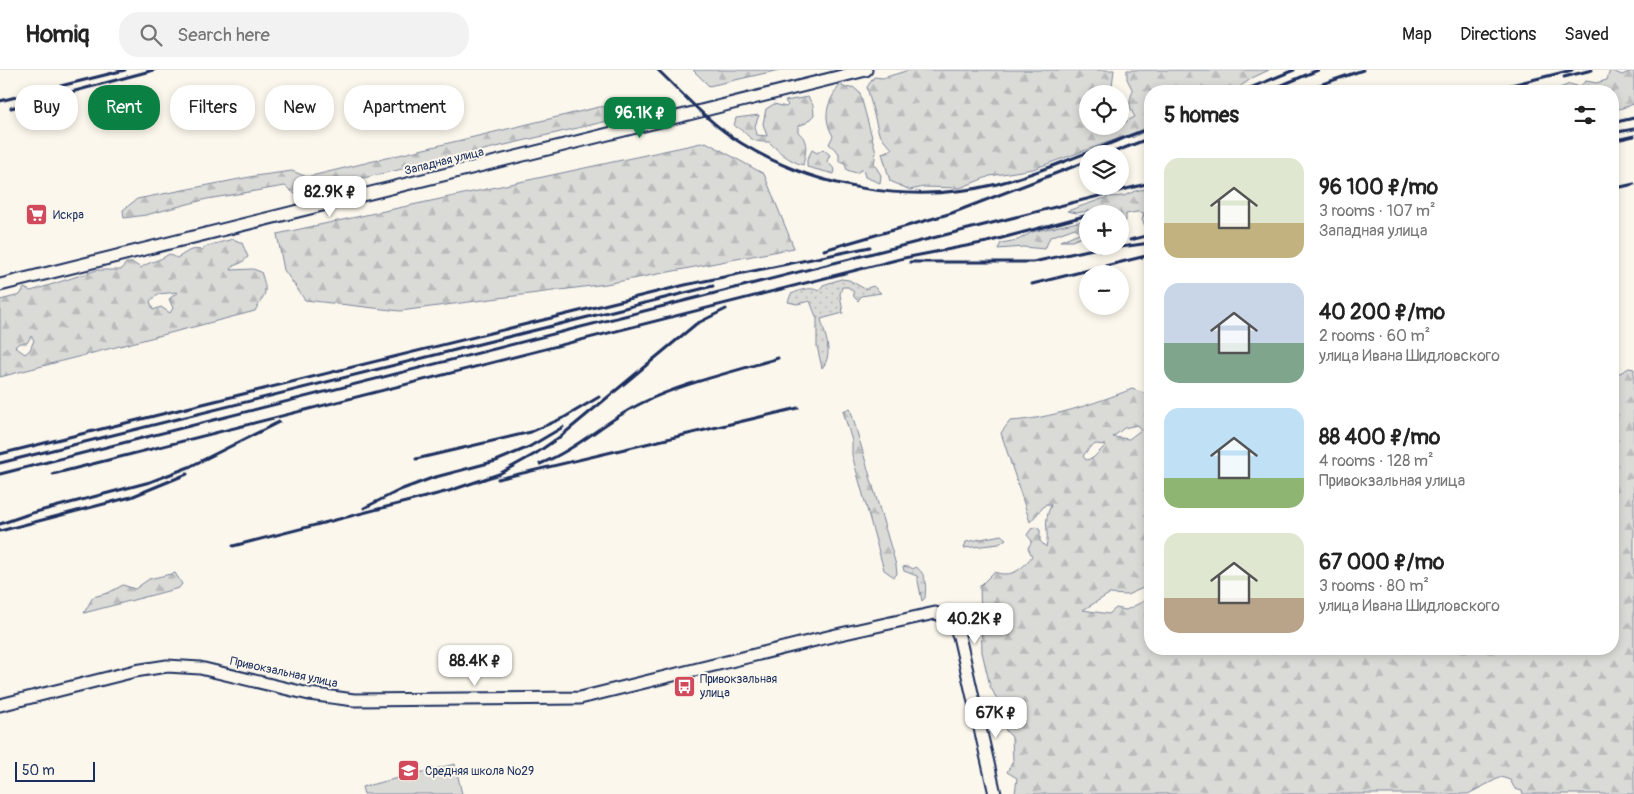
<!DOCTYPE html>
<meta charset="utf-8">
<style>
:root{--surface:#fff;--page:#f2f2f2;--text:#222;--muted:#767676;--line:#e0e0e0;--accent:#0b8043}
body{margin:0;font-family:Pangolin,sans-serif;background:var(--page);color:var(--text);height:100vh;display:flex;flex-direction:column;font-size:19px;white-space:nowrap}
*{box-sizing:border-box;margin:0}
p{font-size:16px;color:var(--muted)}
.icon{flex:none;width:28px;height:28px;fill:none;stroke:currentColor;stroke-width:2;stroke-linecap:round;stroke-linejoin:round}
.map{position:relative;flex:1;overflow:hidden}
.panel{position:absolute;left:1144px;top:15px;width:475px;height:570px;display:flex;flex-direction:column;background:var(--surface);border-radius:20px;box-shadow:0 2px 8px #0003}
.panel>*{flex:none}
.top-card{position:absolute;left:15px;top:15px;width:475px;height:45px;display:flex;gap:10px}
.buttons{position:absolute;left:1079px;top:15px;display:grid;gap:10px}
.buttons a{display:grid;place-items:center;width:50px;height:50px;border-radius:50%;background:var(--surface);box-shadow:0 2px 8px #0003;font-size:25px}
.scale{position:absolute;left:15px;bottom:12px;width:80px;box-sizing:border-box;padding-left:5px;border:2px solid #1b2f5e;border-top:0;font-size:14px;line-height:18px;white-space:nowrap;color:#1b2f5e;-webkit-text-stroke:4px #fbf7ec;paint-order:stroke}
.price{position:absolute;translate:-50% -42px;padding:0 11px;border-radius:10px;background:#fff;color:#222;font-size:16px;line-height:32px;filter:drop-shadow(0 1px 2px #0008)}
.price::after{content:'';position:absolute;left:50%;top:30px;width:15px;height:11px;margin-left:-8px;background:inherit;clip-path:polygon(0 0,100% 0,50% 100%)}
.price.active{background:var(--accent);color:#fff}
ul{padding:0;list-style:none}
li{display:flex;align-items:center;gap:15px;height:125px;padding:0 20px}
li span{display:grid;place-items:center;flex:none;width:140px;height:100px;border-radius:15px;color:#555}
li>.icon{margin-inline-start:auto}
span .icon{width:60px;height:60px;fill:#fffc;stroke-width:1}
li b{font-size:21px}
h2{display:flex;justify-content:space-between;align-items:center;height:60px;padding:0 20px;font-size:21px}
.tag{padding:0 18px;border-radius:20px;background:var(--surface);box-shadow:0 2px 8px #0003;font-size:18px;line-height:45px}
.tag.active{background:var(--accent);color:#fff}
header{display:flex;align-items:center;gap:30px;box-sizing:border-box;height:70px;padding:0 25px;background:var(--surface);border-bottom:1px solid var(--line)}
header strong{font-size:24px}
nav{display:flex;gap:28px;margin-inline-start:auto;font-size:18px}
.search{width:350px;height:45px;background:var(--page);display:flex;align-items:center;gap:12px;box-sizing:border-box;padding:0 18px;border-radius:20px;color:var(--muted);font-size:19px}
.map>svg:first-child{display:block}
.grass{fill:url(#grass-dots);stroke:#7a849a}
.forest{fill:url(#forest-firs);stroke:#7a849a;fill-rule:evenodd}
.park{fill:#dadad7;stroke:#7a849a}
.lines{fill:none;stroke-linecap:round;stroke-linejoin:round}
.tertiary-casing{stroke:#1b2f5e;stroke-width:15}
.tertiary{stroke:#fbf7ec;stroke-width:11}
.rail{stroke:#1b2f5e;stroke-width:3}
.labels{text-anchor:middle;stroke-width:4;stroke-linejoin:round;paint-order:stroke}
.street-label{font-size:12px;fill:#1b2f5e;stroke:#fbf7ec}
.poi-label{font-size:12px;fill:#1b2f5e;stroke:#fbf7ec;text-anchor:start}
</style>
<header>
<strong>Homiq</strong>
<div class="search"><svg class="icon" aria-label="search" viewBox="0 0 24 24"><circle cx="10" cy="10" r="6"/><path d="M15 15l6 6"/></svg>Search here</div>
<nav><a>Map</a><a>Directions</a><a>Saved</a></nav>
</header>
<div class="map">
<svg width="1634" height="724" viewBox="0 0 1634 724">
<defs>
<pattern id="grass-dots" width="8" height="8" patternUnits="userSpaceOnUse" patternTransform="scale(1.25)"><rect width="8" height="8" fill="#dadad7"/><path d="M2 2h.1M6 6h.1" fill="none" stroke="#babbbb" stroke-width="1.8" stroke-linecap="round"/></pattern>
<pattern id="forest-firs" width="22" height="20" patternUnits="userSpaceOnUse" patternTransform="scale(1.25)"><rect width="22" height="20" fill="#dadad7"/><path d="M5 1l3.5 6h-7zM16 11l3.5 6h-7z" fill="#babbbb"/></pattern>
</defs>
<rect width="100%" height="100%" fill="#fbf7ec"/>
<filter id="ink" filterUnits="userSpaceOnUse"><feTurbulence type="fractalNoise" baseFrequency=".02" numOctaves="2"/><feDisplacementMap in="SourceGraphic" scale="10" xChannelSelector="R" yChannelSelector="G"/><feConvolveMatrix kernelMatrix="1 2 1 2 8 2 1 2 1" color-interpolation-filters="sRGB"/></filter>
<g filter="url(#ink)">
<g class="grass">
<path d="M841,209l8,1 16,9 8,-3 8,7 -20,3 -3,5 -4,-4 -1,-6 -5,-4h-6l-2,7 3,19 -22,6c4,17 13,35 1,49l-5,-22v-27l-7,-18 -13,3 -9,-2 3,-8c10,-4 18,-8 28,-3l4,-6z"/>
<path d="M908,496l5,3 3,-2c11,8 10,18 9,31l-3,3 -5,-25 -13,-5 -1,-4z"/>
</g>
<g class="forest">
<path d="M693,0h86l-70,16z"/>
<path d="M909,0h205l-3,24h-23v32h32v-4h5l10,-5c-6,-10 -7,-15 -2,-26l-6,-12v-9h142l-17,8 -18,13h-84v38l-18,9 -1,-4 -98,35 -43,7 -30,12 -36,-1 -14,3 -20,-9 -8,-28 10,-4 -13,-15 -12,-47 7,-10 9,1z"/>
<path d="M1610,0l12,5 12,-5v34l-21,7 -1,-20h-60l18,-7 9,3 7,-6 10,2 11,-3z"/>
<path d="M840,15l6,3 7,-1 7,6 16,59 -2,12 7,11 -1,8 -15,-6 -2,-8 -7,4 -9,-3 -3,-8h-5v-9l-10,-9 4,-8c-11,-19 -6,-34 7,-51z"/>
<path d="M808,27l5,8 1,10 -8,8 -8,3v6c11,9 8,19 5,33 -14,-4 -24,-13 -34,-23 -23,1 -17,-8 -35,-16l2,-8 23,-3 -4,11 2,9 10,1 -4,-12 3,-15 8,-5 12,3 2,-2 -3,-4z"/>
<path d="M634,34l8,9 -347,81 -10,-8 -78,13 -61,16 -22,3 -1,-8 14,-11 118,-23 37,-5 15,6 292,-70z"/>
<path d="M706,72l58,32 30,74 -188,36 -206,27 -95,-11 -21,-30 -7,-36z"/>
<path d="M823,79l7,6 -3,6 8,9 -1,4 -27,-7v-7l5,-10 5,3z"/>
<path d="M1150,118v37l-5,1 -3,-6 2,-7 -7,-1 -11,2v7l-6,6v-13h-15l3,-7 -31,6 -10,-2 41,-14 16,-1 11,-5z"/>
<path d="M1087,150v15l-15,6h-12l21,-9 -6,-4 -25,9 -5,12 -22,-2 -25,2 3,-6 17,-3 14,-8z"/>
<path d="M233,169l9,4 6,14 -7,6 -8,3 -2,4 22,-1 8,3c8,23 4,20 -6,39l-255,66v-77l20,-5 4,-7 7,3 66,-21h24l5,-7h7l8,5c6,-6 19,-7 28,-14l8,4c11,-6 12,-10 25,-8l5,-4zM178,222l-9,7 4,9 -3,5 -9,-6 -8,3 -3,-9 8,-7zM31,266l3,4 -4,10 -5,4 -10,-7 4,-4h8z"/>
<path d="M1629,298l5,1v425h-111l-1,-3 -7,-2 -5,-9 -9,-3 -33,17h-453l2,-16 -10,-6 6,-11 -1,-24 -6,-6 -6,-26 -10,-19 -8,-34 -2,-66 14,-14c17,6 28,-2 38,-16l-4,-8 4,-7 -5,-6 4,-6 5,-2 4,3v11l6,6c4,-16 -4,-22 5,-42l-5,-1 -16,18 -29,-89 9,-12c39,-2 86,-18 122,-32l18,6v193h-7l-16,7 -18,-1 -26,16 26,4 7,-6 10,2 24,-12v51h462l1,-278 7,2zM1137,355l4,5 -12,9 -16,-2 11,-9zM1096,374l10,1 -13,13 -7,2 -3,-4 7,-9z"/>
<path d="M850,338l46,157 1,9 -3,3 -10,-7 -32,-115v-14l-9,-30z"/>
<path d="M1001,465l5,4 -7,5 -35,4 2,-6z"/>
<path d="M175,503l7,11 -3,4 -95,25 9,-16 15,-4 15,-8 12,4 14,-10z"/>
</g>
<path class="park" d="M455,694l7,30h-98l-2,-7z"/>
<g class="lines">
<defs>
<g id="tertiary">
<path d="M0,215l866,-215"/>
<path d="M0,635l135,-34 32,-5 33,2 109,26 45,6 226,-2 256,-63 99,-22c14,4 18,10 24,23l36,158"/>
</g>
</defs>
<use href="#tertiary" class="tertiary-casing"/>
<use href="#tertiary" class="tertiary"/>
<g class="rail">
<path d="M658,0c26,25 52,54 83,73 75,46 170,62 256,41 52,-14 102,-37 153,-56"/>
<path d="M1564,7l28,-7"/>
<path d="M1243,21l51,-21"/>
<path d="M1268,21l50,-21"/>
<path d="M1302,21l61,-21"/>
<path d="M1487,21l85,-21"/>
<path d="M0,31l125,-31"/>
<path d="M11,38l143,-38"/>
<path d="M1612,53l22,-5"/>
<path d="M1612,63l22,-4"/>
<path d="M1612,71l22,-5"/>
<path d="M1109,84l41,-16"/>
<path d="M1612,119l22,-5"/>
<path d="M1130,170l20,-5"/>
<path d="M824,180l128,-37 136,-52"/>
<path d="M1099,180l51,-7"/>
<path d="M910,192h123l74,-16"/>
<path d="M1032,214l118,-29"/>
<path d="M0,384l685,-169 185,-38"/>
<path d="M416,389l115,-27 34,-15 34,-20"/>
<path d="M0,393l713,-177"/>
<path d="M540,394c38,-15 67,-45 104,-62 42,-20 90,-30 134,-44"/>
<path d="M0,404l1150,-291"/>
<path d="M53,404l851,-216 83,-16 101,-27"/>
<path d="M498,409l300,-71"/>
<path d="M364,438l36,-18 32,-12 64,-17 33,-14 34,-20"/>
<path d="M0,454l32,-11 118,-31 39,-15 90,-45"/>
<path d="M0,461l131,-34 56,-23"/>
<path d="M233,476l216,-55 50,-17 36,-20 26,-18 135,-112 30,-15"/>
</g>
</g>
</g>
<defs>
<symbol id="supermarket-square" viewBox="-11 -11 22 22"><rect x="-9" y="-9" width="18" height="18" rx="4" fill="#d1495b" stroke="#fbf7ec"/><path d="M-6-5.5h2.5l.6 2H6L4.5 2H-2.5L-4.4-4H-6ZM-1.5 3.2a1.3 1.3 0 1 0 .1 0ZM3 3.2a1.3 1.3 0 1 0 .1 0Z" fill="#fff"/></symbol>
<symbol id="bus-square" viewBox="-11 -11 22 22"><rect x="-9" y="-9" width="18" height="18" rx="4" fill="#d1495b" stroke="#fbf7ec"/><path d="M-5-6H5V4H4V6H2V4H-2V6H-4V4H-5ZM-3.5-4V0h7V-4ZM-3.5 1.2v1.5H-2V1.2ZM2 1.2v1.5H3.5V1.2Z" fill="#fff"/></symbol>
<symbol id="school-square" viewBox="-11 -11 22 22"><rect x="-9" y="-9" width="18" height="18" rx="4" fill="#d1495b" stroke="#fbf7ec"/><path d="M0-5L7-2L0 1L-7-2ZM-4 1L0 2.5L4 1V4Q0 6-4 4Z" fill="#fff"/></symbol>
</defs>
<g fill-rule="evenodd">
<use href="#supermarket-square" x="24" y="132" width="25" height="25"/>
<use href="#bus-square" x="672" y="604" width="25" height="25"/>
<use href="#school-square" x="396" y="688" width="25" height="25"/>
</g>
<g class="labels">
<g class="street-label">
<text transform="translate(444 91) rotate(-14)" y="4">Западная улица</text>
<text transform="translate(284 602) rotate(12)" y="4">Привокзальная улица</text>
</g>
<g class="poi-label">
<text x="53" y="149">Искра</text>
<text x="700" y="613">Привокзальная<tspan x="700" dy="14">улица</tspan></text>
<text x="425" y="705">Средняя школа №29</text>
</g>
</g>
</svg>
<div class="buttons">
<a><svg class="icon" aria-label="locate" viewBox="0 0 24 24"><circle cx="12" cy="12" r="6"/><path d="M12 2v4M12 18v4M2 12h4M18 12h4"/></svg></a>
<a><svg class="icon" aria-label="layers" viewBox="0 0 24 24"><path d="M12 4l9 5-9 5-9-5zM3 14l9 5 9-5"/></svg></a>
<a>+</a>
<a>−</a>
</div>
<div class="scale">50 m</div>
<b class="price active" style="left:640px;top:69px">96.1K ₽</b>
<b class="price" style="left:330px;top:148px">82.9K ₽</b>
<b class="price" style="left:975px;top:575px">40.2K ₽</b>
<b class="price" style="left:475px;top:617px">88.4K ₽</b>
<b class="price" style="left:996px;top:669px">67K ₽</b>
<div class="top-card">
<a class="tag">Buy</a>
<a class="tag active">Rent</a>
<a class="tag">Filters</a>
<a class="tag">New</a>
<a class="tag">Apartment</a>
</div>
<section class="panel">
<h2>5 homes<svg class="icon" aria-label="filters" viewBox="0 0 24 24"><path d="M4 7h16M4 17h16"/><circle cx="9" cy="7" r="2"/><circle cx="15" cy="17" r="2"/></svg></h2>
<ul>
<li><span style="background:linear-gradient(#dfe7d0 65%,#c2b280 0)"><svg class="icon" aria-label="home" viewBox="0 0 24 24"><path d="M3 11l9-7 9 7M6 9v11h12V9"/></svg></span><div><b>96 100 ₽/mo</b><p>3 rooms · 107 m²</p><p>Западная улица</p></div></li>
<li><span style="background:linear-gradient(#c9d6e8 60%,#7fa58c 0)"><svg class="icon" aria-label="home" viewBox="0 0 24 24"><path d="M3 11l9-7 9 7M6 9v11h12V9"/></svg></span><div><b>40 200 ₽/mo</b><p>2 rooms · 60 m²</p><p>улица Ивана Шидловского</p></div></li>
<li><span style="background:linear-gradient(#bfe0f5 70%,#8fb573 0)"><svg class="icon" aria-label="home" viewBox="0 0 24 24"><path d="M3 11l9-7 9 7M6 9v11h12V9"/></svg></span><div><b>88 400 ₽/mo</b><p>4 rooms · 128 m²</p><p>Привокзальная улица</p></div></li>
<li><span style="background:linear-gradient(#dfe7d0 65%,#b9a48a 0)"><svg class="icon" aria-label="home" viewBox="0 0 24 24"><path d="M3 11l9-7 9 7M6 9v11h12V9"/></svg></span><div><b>67 000 ₽/mo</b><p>3 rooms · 80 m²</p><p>улица Ивана Шидловского</p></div></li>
</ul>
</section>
</div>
